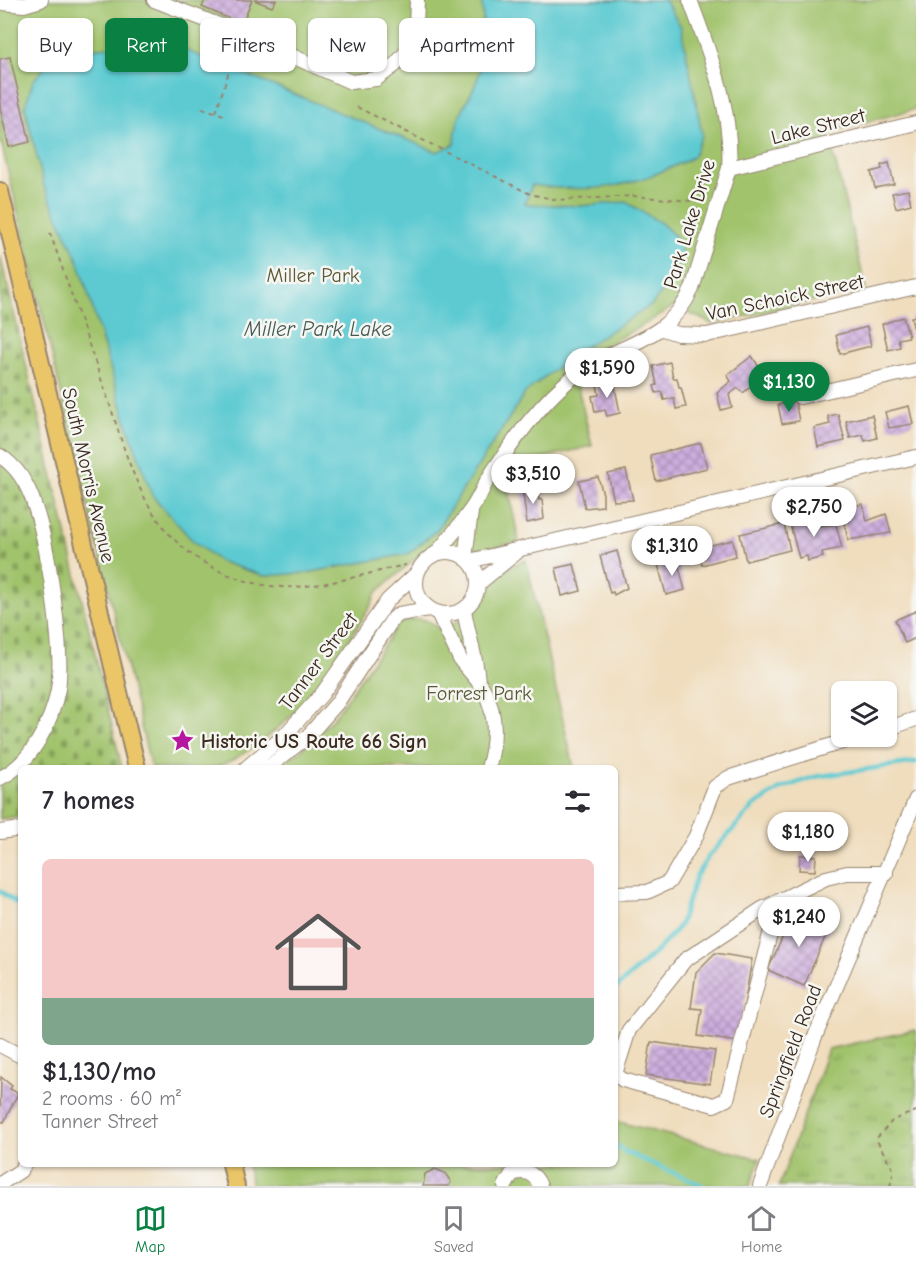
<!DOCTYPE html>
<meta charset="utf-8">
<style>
:root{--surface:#fff;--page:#f7f7f7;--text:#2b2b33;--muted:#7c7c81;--line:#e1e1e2;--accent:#0b8043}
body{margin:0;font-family:"Comic Neue",sans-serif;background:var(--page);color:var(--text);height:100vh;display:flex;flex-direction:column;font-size:22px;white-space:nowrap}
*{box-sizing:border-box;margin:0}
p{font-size:20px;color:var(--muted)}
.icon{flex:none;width:33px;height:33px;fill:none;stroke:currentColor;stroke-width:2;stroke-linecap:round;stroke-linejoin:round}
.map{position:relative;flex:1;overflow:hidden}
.sheet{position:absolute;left:18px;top:765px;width:600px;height:402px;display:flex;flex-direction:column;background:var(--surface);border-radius:9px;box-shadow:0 2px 4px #0004}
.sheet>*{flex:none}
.hud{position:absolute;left:18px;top:18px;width:600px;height:54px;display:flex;gap:12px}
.fabs{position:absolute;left:831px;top:681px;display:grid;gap:12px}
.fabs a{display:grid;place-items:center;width:66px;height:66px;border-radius:9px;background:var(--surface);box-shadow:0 2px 4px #0004;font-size:30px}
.price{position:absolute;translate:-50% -51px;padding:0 14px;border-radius:21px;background:#fff;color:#222;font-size:20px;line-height:39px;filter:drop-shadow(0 2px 3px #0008)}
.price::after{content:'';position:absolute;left:50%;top:36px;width:18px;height:14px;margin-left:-9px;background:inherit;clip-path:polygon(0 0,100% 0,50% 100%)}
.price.current{background:var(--accent);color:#fff}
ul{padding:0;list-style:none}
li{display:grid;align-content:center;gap:12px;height:318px;padding:0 24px}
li+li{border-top:2px solid var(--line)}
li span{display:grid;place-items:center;height:186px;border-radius:9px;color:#555}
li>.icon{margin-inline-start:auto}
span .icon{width:108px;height:108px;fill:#fffc;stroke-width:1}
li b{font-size:26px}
h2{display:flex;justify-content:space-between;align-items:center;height:72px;padding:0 24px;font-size:26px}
.pill{padding:0 21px;border-radius:9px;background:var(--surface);box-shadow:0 2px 4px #0004;font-size:21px;line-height:54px}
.pill.current{background:var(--accent);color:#fff}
.menu{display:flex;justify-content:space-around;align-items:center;height:84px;border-top:2px solid var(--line);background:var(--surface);font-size:16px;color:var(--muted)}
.menu a{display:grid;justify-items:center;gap:3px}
.menu .current{color:var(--accent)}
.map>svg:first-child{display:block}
.grass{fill:url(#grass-tufts);stroke:#6e7645;stroke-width:1.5}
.cemetery{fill:url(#cemetery-stones);stroke:#6e7645;stroke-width:1.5}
.park{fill:#a1c36c;stroke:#6e7645;stroke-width:1.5}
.water{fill:#5dcad2;stroke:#4c7a78;stroke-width:1.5}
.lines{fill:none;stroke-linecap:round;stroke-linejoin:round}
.stream{stroke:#5dcad2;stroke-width:4.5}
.building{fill:url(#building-cross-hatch)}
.minor-casing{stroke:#96846e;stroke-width:16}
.major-casing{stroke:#96846e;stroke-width:20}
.path{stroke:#96846e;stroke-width:2;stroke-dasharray:4.5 4.5;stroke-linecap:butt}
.minor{stroke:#fff;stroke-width:14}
.major{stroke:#ebc669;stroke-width:16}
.labels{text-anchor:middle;stroke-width:5;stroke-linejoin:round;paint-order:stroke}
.street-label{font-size:20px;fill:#3b2a1e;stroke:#f6f6f2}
.park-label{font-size:20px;fill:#5a5835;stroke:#f6f6f2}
.poi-label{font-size:20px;font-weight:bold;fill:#3b2a1e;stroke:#f6f6f2;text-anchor:start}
.water-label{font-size:21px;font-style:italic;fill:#455a54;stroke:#f6f6f2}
</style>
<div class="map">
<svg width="916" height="1186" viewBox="0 0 916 1186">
<defs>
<pattern id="grass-tufts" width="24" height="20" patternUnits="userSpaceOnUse" patternTransform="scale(1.5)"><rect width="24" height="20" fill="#a1c36c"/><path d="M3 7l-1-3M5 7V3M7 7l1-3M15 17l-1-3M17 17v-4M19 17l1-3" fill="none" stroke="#849f58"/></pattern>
<pattern id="cemetery-stones" width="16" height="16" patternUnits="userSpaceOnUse" patternTransform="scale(1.5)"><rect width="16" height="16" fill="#a1c36c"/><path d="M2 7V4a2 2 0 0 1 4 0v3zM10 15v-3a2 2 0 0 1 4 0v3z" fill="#849f58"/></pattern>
<pattern id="building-cross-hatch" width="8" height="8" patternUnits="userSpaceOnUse" patternTransform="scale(1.5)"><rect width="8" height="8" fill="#ceadde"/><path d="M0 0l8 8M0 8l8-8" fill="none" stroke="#a88db3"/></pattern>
</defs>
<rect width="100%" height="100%" fill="#f6f6f2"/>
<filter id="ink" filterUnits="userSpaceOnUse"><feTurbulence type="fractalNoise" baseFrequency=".0167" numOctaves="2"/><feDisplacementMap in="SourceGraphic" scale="12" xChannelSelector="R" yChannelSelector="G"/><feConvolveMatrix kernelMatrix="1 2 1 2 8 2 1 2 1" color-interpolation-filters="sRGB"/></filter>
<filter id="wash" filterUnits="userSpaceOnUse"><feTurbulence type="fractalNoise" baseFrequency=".008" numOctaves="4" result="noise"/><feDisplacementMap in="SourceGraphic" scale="24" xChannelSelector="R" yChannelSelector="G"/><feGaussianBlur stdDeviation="1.35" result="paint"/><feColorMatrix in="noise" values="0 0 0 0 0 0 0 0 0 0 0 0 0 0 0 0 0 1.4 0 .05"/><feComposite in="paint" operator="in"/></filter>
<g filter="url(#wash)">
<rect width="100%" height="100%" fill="#f0ddbd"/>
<path class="grass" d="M916,1030v156h-137l49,-137z"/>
<path class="cemetery" d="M0,255l122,513h-101v48l-21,3z"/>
<g class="park">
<path d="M0,0h916v109l-88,23 38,157 -154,35 -38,-18c-32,23 -70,36 -101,61l19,79 -83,20 -4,5 14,71 -39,8 -42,-11 -62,54 -5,12c-34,54 -61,103 -115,140 -12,9 -26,18 -41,22 -16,5 -46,1 -64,1l-151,-630z"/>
<path d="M526,560l48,208h-298l24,-17 34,-34 65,-94c16,-6 28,-6 40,6l21,-9 12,-1c10,-29 25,-50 54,-59z"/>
<path d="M615,1121l145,38 -10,27h-498l-5,-22h368z"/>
</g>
<path class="water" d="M482,0h183l16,27 15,75 6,33 -9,22c-58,30 -96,37 -161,28l-7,19 56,2 45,-4 35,21 15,14 6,16 -10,26 -20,26 -77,48 -50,40 -88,137 -29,24 -102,19 -42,3 -45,-15 -28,-22 -39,-44 -25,-71 -48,-161 -35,-77 -19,-79 8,-26 18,-21 37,-11 77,-7 272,110 18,-8c0,-34 16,-42 24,-70 7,-24 4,-49 3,-74z"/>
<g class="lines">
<g class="stream">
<path d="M0,891l21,16"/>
<path d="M615,989l43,-39 22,-25 16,-49 13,-20 44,-49 27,-18 34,-12 102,-15"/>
<path d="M615,1144l8,7 81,35"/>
</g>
</g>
<g id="blocks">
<g class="building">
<path d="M205,0h47l-10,24 -40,-17z"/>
<path d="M254,0h22l-4,7z"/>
<path d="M10,57l20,85 -21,5 -9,-40v-48z"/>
<path d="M889,163l5,21 -19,4 -4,-16 11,-3 -1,-4z"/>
<path d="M908,190l3,14 -15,4 -4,-15z"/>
<path d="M916,316v19h-1l-4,-18z"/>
<path d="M903,317l6,20 -11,2 2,8 -12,3 -6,-26z"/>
<path d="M867,327l4,19 -31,8 -4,-19z"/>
<path d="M752,356l12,19 -21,18 -5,-5 -9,7 3,12 -11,3 -4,-17 14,-12 -4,-6z"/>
<path d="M670,362l3,16h4l2,9h2l5,20 -10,2 -2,-11 -10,2 -2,-8 -6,1 -2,-7 3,-1 -4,-19z"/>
<path d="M614,382l6,31 -13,3 -2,-6 -10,2 -3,-16 7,-1 -2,-10z"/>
<path d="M795,401l4,20 -17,3 -4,-19z"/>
<path d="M909,406l4,18 -24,4 -4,-16z"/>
<path d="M838,414l7,27 -27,6 -4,-19 16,-4 -2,-8z"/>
<path d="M872,415l5,23 -12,3 -2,-6 -13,3 -4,-17z"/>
<path d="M701,443l6,25 -51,13 -6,-26z"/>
<path d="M626,470l7,30 -19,1 -6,-27z"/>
<path d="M598,477l5,17v12l-18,2 -6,-27z"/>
<path d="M535,485l4,15 3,-1 2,20 -17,4 -5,-35z"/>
<path d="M863,504l4,17 19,-7 5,19 -43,7 -7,-32z"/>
<path d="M808,515l3,12 25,-3 6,24 -20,4 1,5 -15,4 -1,-5 -8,2 -10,-37z"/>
<path d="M784,524l6,26 -44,11 -6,-27z"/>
<path d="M733,540l3,16 -34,9 -4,-17z"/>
<path d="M617,551l10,37 -13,7 -1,-3 -3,1 -10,-37z"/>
<path d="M677,559l8,31 -19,5 -8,-31z"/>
<path d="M574,564l7,27 -19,5 -6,-28z"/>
<path d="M916,611v27l-11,5 -10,-23z"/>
<path d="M800,855l16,1 -1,15 -16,-1z"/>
<path d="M794,911l36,15 -26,60 -36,-16z"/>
<path d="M715,953l37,6 -14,83 -40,-6 4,-27 -11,-1 5,-36z"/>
<path d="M651,1042l64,9 -5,33 -64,-9z"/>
<path d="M1,1077l11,9 -2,3 8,4 -14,29 -4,-1z"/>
<path d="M435,1169l10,4 6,9 -2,4h-26l2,-12z"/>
</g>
</g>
</g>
<g filter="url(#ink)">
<use href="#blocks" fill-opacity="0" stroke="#96846e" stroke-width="1.5"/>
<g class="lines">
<defs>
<g id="minor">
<path d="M154,0l88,34 109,48 25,-3 19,-14 15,-17 6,-21 1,-27"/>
<path d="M0,1l2,2 22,2 17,-5"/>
<path d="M729,168l187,-45"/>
<path d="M663,329l15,5 29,1 209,-48"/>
<path d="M800,397l116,-27"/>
<path d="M0,456c18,11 29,31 35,51 13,37 29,145 23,182 -6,33 -27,75 -58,89"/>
<circle cx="447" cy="583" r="31"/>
<path d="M436,554c11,-14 24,-28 34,-43 8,-10 12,-22 18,-32 24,-37 54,-79 89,-105 44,-32 90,-31 115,-85l37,-121c4,-58 -19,-114 -39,-168"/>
<path d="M465,558l6,-46"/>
<path d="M469,561l447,-104"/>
<path d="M478,584l39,-32"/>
<path d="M438,613l23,48 17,20c-2,-25 -10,-47 -14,-71"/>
<path d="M478,681c19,26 19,57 10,87"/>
<path d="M886,729l30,-10"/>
<path d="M246,768l38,-32 38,-42 66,-94 29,-27"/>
<path d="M262,768l8,-2 38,-30 29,-33 55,-83 7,-6 30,-5"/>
<path d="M0,832l21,-3"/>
<path d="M615,893l32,-1 22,-10 27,-46 19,-49 13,-9 133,-42"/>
<path d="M779,900l-52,199 -13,6 -91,-25 -8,-6 14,-44 56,-70 77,-51 64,-31 21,-5h39"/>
<path d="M0,1045l21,11"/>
<path d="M0,1184l20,-13 5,-7"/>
<path d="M505,1186l7,-12c13,-5 23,-1 28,12"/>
<path d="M760,1186l54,-147 102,-240"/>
</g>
<g id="major">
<path d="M0,191l137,577"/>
<path d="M231,1164l5,22"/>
</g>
</defs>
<use href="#minor" class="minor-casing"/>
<use href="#major" class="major-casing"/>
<g class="path">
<path d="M357,107l173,87 27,6 75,-4 72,6"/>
<path d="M202,108l25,8"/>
<path d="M216,112l21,-66"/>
<path d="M50,233c19,54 38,109 57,163 16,48 29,102 64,140 26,28 63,45 100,50 40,6 95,-13 135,-21"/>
<path d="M890,1186l4,-15 -18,-32 17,-19 23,-9"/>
</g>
<use href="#minor" class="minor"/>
<use href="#major" class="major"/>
</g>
</g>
<defs>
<symbol id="sight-bare" viewBox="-9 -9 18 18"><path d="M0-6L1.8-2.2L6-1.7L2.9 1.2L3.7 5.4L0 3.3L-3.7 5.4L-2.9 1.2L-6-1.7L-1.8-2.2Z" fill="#b5179e" stroke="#f6f6f2" stroke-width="2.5" paint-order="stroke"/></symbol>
</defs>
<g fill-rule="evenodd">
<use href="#sight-bare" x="166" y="724" width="33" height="33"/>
</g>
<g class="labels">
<g class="street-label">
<text transform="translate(818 126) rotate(-14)" y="7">Lake Street</text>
<text transform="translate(689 224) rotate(-73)" y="7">Park Lake Drive</text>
<text transform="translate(785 297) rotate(-12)" y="7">Van Schoick Street</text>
<text transform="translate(89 475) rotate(77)" y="7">South Morris Avenue</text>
<text transform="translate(318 661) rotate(-53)" y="7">Tanner Street</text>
<text transform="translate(790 1051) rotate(-69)" y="7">Springfield Road</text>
</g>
<g class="park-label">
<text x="313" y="282">Miller Park</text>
<text x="479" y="700">Forrest Park</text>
</g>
<g class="poi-label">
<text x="201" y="748">Historic US Route 66 Sign</text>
</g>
<g class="water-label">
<text x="318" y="336">Miller Park Lake</text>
</g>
</g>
</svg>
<div class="fabs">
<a><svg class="icon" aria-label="layers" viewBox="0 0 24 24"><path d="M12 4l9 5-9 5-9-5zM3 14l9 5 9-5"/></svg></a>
</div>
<b class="price" style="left:607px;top:399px">$1,590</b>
<b class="price current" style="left:789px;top:413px">$1,130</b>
<b class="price" style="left:533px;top:505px">$3,510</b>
<b class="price" style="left:814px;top:538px">$2,750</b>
<b class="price" style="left:672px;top:577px">$1,310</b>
<b class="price" style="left:808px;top:863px">$1,180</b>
<b class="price" style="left:799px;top:948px">$1,240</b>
<div class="hud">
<a class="pill">Buy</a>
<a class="pill current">Rent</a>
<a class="pill">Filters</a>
<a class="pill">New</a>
<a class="pill">Apartment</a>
</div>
<section class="sheet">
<h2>7 homes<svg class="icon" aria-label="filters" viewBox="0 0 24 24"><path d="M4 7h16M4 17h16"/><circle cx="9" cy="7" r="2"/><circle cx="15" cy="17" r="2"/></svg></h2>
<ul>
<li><span style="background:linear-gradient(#f6c9c9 75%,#7fa58c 0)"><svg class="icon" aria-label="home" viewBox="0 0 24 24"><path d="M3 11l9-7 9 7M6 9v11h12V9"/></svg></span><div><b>$1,130/mo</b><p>2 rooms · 60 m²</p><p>Tanner Street</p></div></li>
</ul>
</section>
</div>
<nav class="menu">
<a class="current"><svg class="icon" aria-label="map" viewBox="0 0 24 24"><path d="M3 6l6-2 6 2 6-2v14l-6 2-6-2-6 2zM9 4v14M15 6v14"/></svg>Map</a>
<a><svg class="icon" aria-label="saved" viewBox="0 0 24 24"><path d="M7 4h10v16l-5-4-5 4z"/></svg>Saved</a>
<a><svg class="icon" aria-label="home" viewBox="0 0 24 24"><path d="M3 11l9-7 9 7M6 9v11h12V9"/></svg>Home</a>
</nav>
